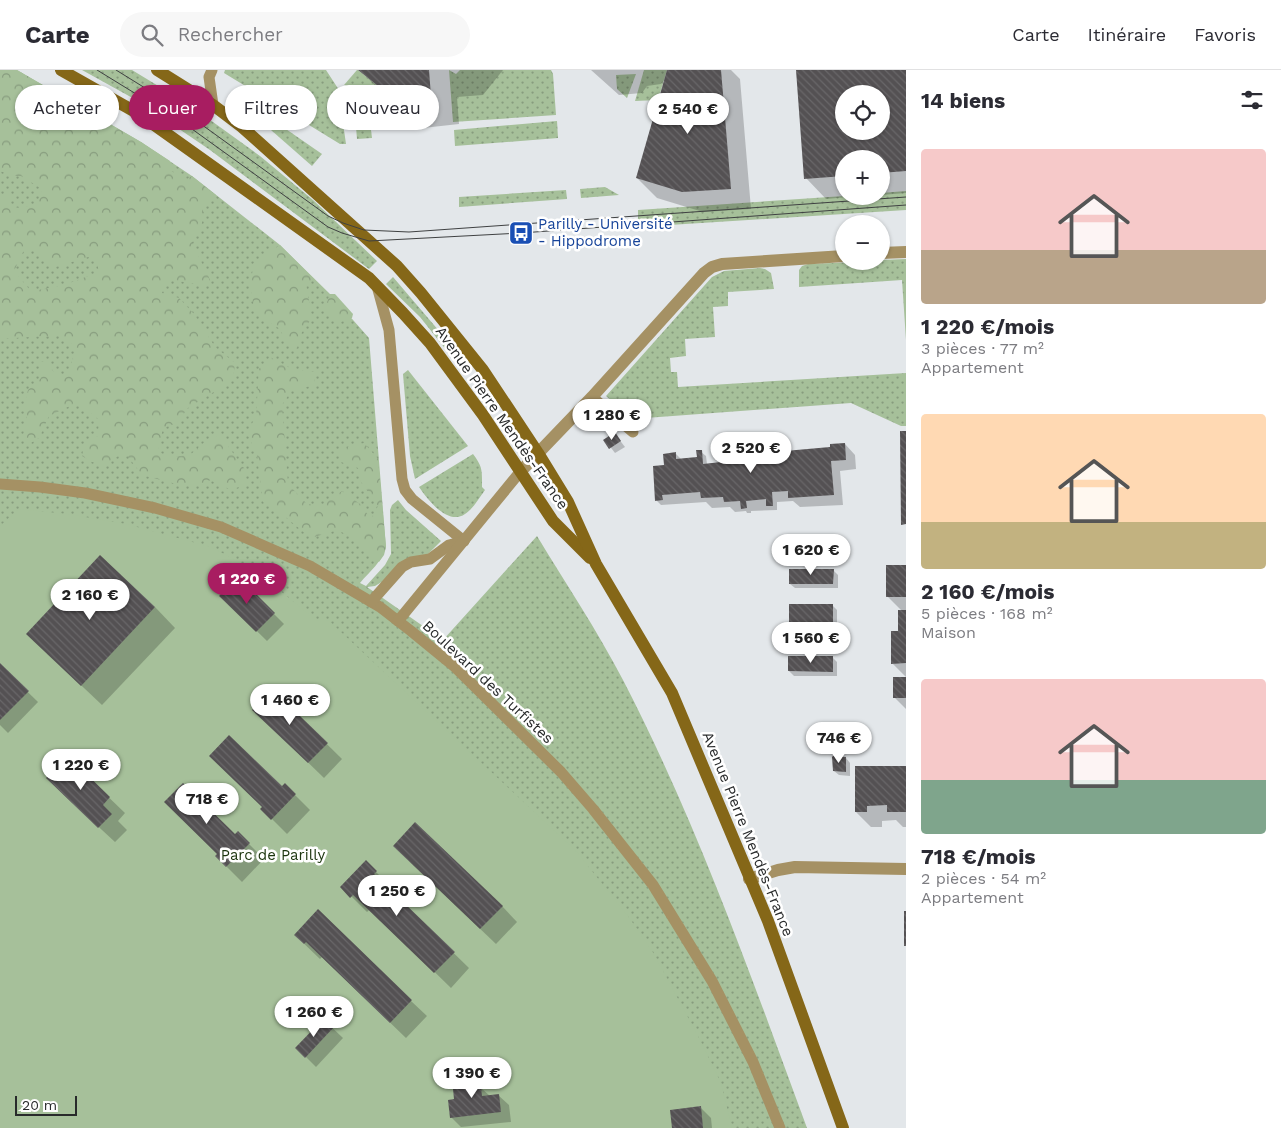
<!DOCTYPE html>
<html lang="fr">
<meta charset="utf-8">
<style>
:root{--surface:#fff;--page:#f7f7f7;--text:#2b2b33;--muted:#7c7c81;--line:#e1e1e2;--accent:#a81d61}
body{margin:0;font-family:"Work Sans",sans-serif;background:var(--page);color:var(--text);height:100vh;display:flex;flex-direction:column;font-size:19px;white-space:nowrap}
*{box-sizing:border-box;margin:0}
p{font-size:16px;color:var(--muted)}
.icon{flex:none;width:28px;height:28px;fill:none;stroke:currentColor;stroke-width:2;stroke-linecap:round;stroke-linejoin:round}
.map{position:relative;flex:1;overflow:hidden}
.panel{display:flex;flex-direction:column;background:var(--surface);width:375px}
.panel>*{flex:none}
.hud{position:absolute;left:15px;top:15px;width:475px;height:45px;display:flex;gap:10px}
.buttons{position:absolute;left:835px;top:15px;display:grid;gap:10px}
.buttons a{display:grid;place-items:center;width:55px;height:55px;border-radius:50%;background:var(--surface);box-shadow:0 1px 4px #0004;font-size:25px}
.scale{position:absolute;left:15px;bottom:12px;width:62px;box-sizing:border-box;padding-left:5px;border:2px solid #282a2b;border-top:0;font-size:14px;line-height:18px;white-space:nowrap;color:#282a2b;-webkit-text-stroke:4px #fff;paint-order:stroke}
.price{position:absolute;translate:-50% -42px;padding:0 11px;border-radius:18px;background:#fff;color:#222;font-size:16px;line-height:32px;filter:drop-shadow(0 1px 2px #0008)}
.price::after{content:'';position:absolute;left:50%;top:30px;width:15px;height:11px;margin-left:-8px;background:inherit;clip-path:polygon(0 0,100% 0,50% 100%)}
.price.on{background:var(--accent);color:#fff}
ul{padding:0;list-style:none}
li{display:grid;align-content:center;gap:10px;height:265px;padding:0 15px}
li span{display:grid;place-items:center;height:155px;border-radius:5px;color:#555}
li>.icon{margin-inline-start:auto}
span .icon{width:90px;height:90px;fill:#fffc;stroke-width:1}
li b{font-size:21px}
h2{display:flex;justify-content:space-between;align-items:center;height:60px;padding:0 15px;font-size:21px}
.pill{padding:0 18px;border-radius:22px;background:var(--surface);box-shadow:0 1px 4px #0004;font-size:18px;line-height:45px}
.pill.on{background:var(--accent);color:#fff}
header{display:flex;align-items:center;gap:30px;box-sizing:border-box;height:70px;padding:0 25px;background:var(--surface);border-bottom:1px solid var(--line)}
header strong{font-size:24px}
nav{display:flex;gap:28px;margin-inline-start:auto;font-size:18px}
.search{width:350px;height:45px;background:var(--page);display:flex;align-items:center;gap:12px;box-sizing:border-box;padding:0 18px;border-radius:28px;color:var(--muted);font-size:19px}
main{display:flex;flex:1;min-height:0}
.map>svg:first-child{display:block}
.green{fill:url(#green-dots)}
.forest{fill:url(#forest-crowns);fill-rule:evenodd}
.pitch{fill:#a6c09a}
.shadow{fill:#0003;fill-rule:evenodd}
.building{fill:url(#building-back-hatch);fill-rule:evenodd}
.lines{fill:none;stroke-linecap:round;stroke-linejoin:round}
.service{stroke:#a59164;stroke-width:11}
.minor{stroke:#a59164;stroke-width:12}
.secondary{stroke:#856718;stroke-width:12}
.tram{stroke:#3f4142;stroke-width:1}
.labels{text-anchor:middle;stroke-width:5;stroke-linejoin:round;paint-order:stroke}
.transit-label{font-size:15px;fill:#164399;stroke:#fff;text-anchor:start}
.street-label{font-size:15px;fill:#282a2b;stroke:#fff}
.park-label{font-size:15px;fill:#1b340d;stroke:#fff}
</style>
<header>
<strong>Carte</strong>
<div class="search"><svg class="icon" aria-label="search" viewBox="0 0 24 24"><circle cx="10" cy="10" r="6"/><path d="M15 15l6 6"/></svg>Rechercher</div>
<nav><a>Carte</a><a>Itinéraire</a><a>Favoris</a></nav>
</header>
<main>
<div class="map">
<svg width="906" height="1058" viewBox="0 0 906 1058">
<defs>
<pattern id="green-dots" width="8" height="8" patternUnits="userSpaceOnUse" patternTransform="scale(1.25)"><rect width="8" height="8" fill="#a6c09a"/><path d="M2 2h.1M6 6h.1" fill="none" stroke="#879c7e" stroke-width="1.8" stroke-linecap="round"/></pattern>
<pattern id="forest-crowns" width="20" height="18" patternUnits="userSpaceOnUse" patternTransform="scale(1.25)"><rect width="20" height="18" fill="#a6c09a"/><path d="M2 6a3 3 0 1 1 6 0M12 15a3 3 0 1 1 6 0" fill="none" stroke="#879c7e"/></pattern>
<pattern id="building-back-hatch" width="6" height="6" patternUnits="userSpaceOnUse" patternTransform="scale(1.25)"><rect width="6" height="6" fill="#545153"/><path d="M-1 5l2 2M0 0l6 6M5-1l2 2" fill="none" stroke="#696769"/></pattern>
</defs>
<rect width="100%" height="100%" fill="#e3e7ea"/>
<g class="green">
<path d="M0,0h17l124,72 51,34 88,69 50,49 39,44 17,209c-4,15 -16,24 -26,36l6,3 19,-21 6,-11 -1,-44 2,-5 6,-5 8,10 35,31 -13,13 -53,32 -8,1 76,53 94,-104c29,48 60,94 86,144 74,143 128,296 184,448h-807z"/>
<path d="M82,0h50l56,34 72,52 53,44 64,61 -8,8 -159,-119 -72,-49z"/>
<path d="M225,0h101l13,20 26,9 -15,3 2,9 -9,12 3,21h-6l-116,-71z"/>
<path d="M357,0h1l25,20 -9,6 -30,-11z"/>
<path d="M449,0l7,4 4,-4h91l2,4 3,41 -103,7z"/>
<path d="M644,0h23l-9,30 -23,1z"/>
<path d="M636,4l-9,24 -10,-9 -1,-14z"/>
<path d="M241,31l16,8 65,45 -10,12 -49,-43z"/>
<path d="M379,31l-14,19 6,3h14v7h-14l1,8 -15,1 -3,-36z"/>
<path d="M557,51l1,17 -103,8 -1,-16z"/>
<path d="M605,117l14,8 -38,3 -1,-9z"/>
<path d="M566,120l1,9 -108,8v-10z"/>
<path d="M906,121v19l-268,17v-17l206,-14h37v-3z"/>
<path d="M906,189v81l-4,-60 -103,7v-17l3,-4 6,-2 73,-3v-1z"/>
<path d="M760,198l5,1 6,4 3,16 -46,3v14l-15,1 2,30 -30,2 1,17 -16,2 1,14h6l1,15 228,-14v53h-5l-50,-23 -219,16 -26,-23 106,-119 12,-6z"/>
<path d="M393,207l64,75 -6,4 -31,-39 -34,-33z"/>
<path d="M408,300l60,76 -53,33 -5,-23 -7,-82z"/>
<path d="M473,384c10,13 9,17 9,33l3,3c-6,8 -12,19 -20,24 -17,12 -37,-14 -46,-27z"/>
</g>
<g class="forest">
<path d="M0,0h17l124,72 29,19 1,10 16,8 5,-3 24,19 -13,13 -1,15 -10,20 19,39 -10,3 -34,-6 -5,14 17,5 15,16 21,33 20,16 -2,17 -45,28 -11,15 -14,5 -5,24 13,5 19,-2 18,-16 12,-4 26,36 -2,14 -13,5 -21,-10 -6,6h-20l-42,-11 -16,-21 -8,2 -13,9 -13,-3 -10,-6 3,-15 13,-5 1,-16 -21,-18 -29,14 -10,22 -10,6 -6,-7 4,-22 -3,-9 4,-16 13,-12 -1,-16 6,-1 10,14h12l8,-28 -16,-12 -60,4v-145l9,2 2,11 10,1 17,-5 4,-14 -21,-13h-8l-13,-5zM24,180l10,1 21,16 40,-12 4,17 -35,13 -31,6 -3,-1 -16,-19z"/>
<path d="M280,175l34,34 -8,5 6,34 -12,17 -3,13 -10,-3 -7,-16 -25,-16 -5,-27 3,-18 -3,-2z"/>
<path d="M330,224h5l18,20 -1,4 -12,4 -16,-11z"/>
<path d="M270,287l22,12 23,3 -1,13 -23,6 -9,14 6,79 19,20 15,1 20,-14 18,13 11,15 7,-13 -17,-24 -3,-14 -17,-6v-13l23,-6 14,16 8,88 -2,8 -5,7 -29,-26 -13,-6 -26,8 -28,-23 -20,-13 -6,-47 -10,-22 9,-17 3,-47z"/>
</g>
<path class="pitch" d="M19,439l48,5 59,10 85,23 45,24 61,50 11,-1 247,230 53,66 26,38 45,84 22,45 11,45h-732v-602z"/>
<g class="shadow">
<path d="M360,0h143l-20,25 -26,2 2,27 -45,5 -28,-29 -1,-4z"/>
<path d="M591,0h140l9,9 11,130 -48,3 -46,-14 -20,-20 30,-101 -6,7 -14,2 -5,7 -23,2z"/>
<path d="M798,0h108v123l-25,2v-36h-37v37h15l-33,3 -20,-21zM844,24h37v37h-37z"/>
<path d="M615,364l10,13 -10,6 -10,-13z"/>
<path d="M845,374l10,11 1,14 -16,2 3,34 -43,2 -7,-6 -16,1v8l-26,1v2h-4l-1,-2 -11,1 -5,-5 -18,1 -6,-6 -45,3 -4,-4 9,-35 9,-13 7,7 16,-2 3,-6 5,4 1,8 15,-1 42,-10 20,-8 5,7 42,-4z"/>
<path d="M906,496v111l-14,-14 11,-51 -16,-16z"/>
<path d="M833,500l5,5v13h-43l-5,-4z"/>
<path d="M248,518l36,36 -17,17 -46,-45 23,-5z"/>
<path d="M833,536l4,4v30h-42l-5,-5z"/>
<path d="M155,537l20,21 -73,77 -54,-51z"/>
<path d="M832,587l5,5v14h-43l-5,-5z"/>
<path d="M0,595l38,37 -30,31 -8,-8z"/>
<path d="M906,608v31l-12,-12z"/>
<path d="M273,621l69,68 -18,19 -70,-68z"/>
<path d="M68,688l57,55 -7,8 9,9 -12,12 -52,-48z"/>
<path d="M846,688l4,5v13l-11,-1 -5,-4z"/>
<path d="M906,697v60h-3l-7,-7 -14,1v6h-11l-15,-15z"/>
<path d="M285,715l25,25 -23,24 -25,-25z"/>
<path d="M238,763l26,26 -22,23 -26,-26z"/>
<path d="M366,792l25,25 -3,2 81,79 -18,20 -81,-79 -3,3 -25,-25z"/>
<path d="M410,792l92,44 15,16 -21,22z"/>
<path d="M295,865l116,66 16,15 -21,22 -84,-81 -2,2z"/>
<path d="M324,950l19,18 -27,29 -19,-19z"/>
<path d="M476,1006l5,5v7l9,8 8,-1 11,10 2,17 -50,5 -10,-10 7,-27z"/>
<path d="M700,1037l11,11 1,10h-39z"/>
</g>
<g class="building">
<path d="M358,0h71l2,26 -47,4 -1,-10z"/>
<path d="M667,0h54l10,119 -49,3 -46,-14z"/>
<path d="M796,0h110v101l-25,2v-14h-37v17l-40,3zM844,24h37v37h-37z"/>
<path d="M900,361h6v93l-5,1z"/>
<path d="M615,362l6,9 -12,8 -6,-9z"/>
<path d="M784,373l1,8 45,-4v-3l15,-1 1,17 -15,1 3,34 -46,3v-7l-16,1 1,14h-7v-7l-20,2 1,7 -6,1 -1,-8 -16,1 -1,-5 -22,1 -1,-6 -38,3 1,5 -8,1 -2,-35 11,-1 -1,-11 13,-2v7l21,-2 -1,-7h6l1,14 18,-2 -1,-6 44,-4 -1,-7z"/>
<path d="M100,485l55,52 -74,79 -55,-52z"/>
<rect x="886" y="495" width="20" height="32"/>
<path d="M789,499h45l-1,15h-44z"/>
<path d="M235,510l9,9 4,-3 27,27 -19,19 -37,-36z"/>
<rect x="789" y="534" width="44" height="32"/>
<path d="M898,540h8v53l-15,1v-33h7z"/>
<path d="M788,586h45v16l-45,-1z"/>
<path d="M0,593l29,28 -29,29z"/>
<rect x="893" y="607" width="13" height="21"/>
<path d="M272,619l56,54 -20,20 -56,-53z"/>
<path d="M229,665l53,51 3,-3 11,11 -25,26 -11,-11 2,-2 -53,-51z"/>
<path d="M68,686l42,41 -7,8 9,9 -14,14 -52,-50z"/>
<path d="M833,686l13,1v15l-13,-1 -1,-14z"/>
<path d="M855,696h51v46h-19v-7l-20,1v6h-12z"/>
<path d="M183,713l52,51 3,-3 12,12 -24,24 -11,-11 2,-2 -53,-52z"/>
<path d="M415,752l88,84 -23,23 -87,-83z"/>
<path d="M366,790l11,11 -3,3 81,78 -21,21 -81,-78 -3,3 -10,-11z"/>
<path d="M318,839l94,91 -22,23 -84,-81 -2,2 -10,-9z"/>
<rect x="904" y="841" width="2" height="35"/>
<path d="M324,948l10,9 -29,31 -10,-10z"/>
<path d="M476,1005l1,11h4l1,10 17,-2 2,18 -51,6 -2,-18 6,-1 -1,-10h3l-1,-11z"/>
<path d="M701,1036l2,22h-31l-2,-18z"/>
</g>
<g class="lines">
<g class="service">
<path d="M212,0l-3,7 4,28"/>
<path d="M377,216l12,44 13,149 3,11 7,9 52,42"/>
<path d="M592,327l41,35"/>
<path d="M0,414l40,3 45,6 70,15 66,19 89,39 70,41 31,24 44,36 106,105 32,37 60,76 59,96 41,81 27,66"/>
<path d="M371,532l31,-35 9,-5 19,-3 19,-14 15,-4"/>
<path d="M398,551l122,-149"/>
</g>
<g class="minor">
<path d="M881,183l25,-1"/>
<path d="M520,402l72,-75 112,-124 8,-6 10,-3 122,-8"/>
<path d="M749,809l29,-9 17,-3 111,2"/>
</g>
<g class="secondary">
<path d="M61,0l78,44 230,164 34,35 27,30 53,72 70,106 37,37"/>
<path d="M157,0l56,35 29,22 155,139 24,27 62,77 55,83 30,49 28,62 76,129 96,228 75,207"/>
</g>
<g class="tram">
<path d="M97,0l88,54 143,103 14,6 27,8 152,-8 385,-28"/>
<path d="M116,0l71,44 141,102 15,7 21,7 45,2 497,-35"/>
</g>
</g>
<defs>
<symbol id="bus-square" viewBox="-11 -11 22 22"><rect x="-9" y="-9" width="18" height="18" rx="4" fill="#1a4fb4" stroke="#fff"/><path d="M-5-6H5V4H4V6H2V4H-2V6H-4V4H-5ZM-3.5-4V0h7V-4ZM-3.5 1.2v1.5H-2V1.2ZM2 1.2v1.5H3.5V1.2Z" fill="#fff"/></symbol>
</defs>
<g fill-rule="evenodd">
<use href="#bus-square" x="507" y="149" width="28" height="28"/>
</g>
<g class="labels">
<g class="transit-label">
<text x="538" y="159">Parilly - Université<tspan x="538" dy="17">- Hippodrome</tspan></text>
</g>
<g class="street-label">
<text transform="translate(502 348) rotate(55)" y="5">Avenue Pierre Mendès-France</text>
<text transform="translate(488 612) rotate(43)" y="5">Boulevard des Turfistes</text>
<text transform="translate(748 764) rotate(68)" y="5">Avenue Pierre Mendès-France</text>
</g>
<g class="park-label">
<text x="273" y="790">Parc de Parilly</text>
</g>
</g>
</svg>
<div class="buttons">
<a><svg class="icon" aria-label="locate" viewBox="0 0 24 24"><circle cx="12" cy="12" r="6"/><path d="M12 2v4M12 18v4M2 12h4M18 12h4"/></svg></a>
<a>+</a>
<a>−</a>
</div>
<div class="scale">20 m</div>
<b class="price" style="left:688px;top:65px">2 540 €</b>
<b class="price" style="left:612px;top:371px">1 280 €</b>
<b class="price" style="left:751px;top:404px">2 520 €</b>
<b class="price" style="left:811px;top:506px">1 620 €</b>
<b class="price on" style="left:247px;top:535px">1 220 €</b>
<b class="price" style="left:90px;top:551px">2 160 €</b>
<b class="price" style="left:811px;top:594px">1 560 €</b>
<b class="price" style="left:290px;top:656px">1 460 €</b>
<b class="price" style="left:839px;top:694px">746 €</b>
<b class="price" style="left:81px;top:721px">1 220 €</b>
<b class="price" style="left:207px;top:755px">718 €</b>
<b class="price" style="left:397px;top:847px">1 250 €</b>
<b class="price" style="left:314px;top:968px">1 260 €</b>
<b class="price" style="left:472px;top:1029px">1 390 €</b>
<div class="hud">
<a class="pill">Acheter</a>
<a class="pill on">Louer</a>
<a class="pill">Filtres</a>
<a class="pill">Nouveau</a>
</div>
</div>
<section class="panel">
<h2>14 biens<svg class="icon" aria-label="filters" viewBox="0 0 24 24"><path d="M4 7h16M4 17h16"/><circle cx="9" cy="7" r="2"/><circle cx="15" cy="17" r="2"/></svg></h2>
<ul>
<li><span style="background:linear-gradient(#f6c9c9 65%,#b9a48a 0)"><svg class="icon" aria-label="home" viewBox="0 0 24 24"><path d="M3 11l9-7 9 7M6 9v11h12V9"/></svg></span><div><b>1 220 €/mois</b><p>3 pièces · 77 m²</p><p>Appartement</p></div></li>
<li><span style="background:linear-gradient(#ffd9b3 70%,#c2b280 0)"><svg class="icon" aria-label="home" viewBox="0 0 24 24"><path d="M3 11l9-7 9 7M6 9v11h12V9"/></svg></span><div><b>2 160 €/mois</b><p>5 pièces · 168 m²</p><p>Maison</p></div></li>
<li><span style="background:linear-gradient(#f6c9c9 65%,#7fa58c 0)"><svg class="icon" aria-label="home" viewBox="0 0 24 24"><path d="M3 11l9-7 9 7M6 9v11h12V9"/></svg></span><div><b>718 €/mois</b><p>2 pièces · 54 m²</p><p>Appartement</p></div></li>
</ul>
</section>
</main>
